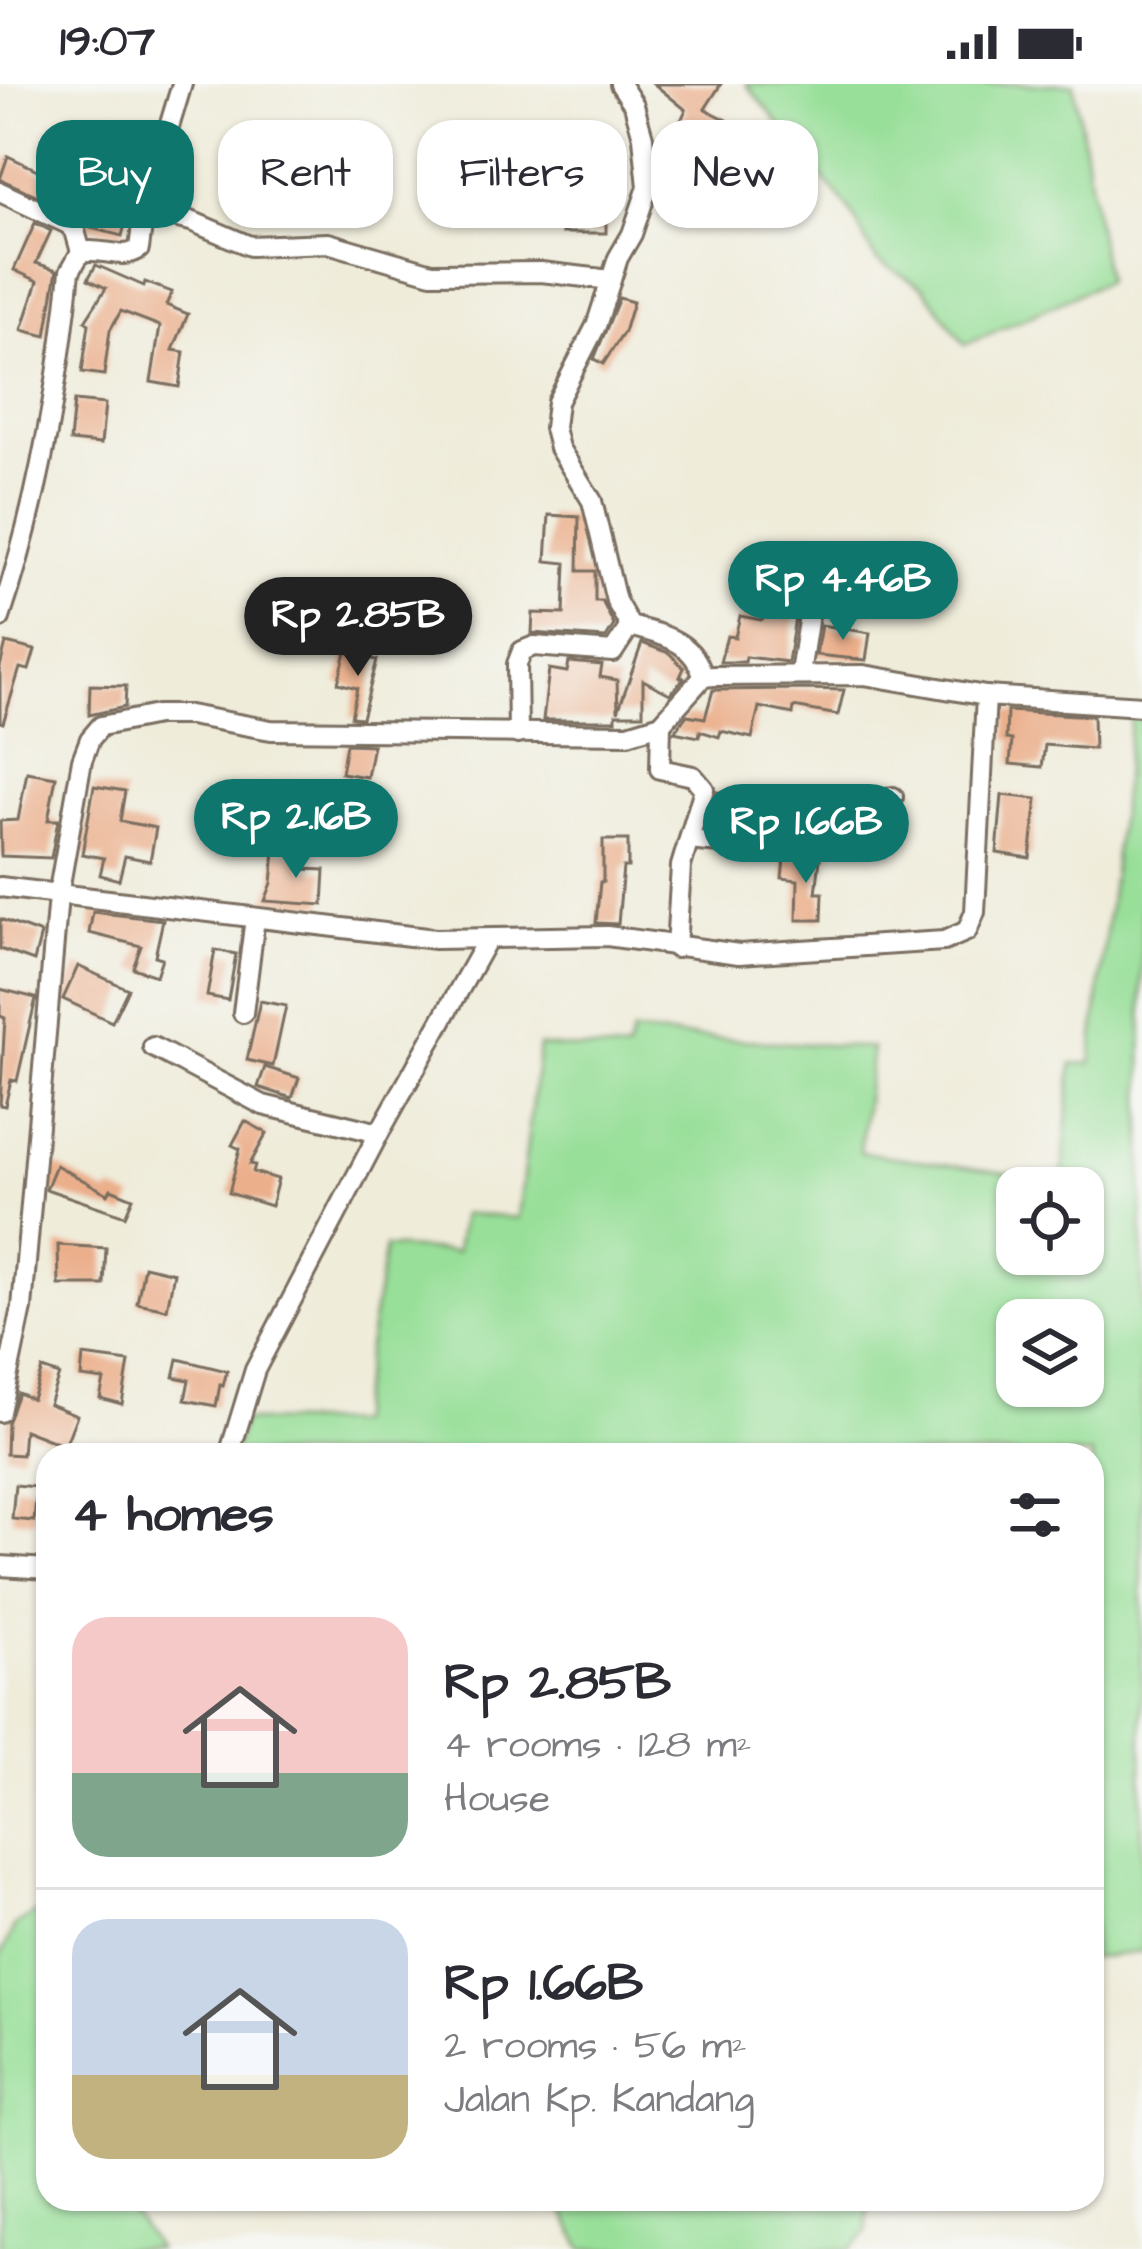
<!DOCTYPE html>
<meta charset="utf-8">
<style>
:root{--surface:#fff;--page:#f7f7f7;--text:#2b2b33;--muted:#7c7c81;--line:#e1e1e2;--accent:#0f766e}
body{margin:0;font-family:"Architects Daughter",sans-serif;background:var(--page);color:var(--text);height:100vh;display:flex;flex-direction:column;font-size:45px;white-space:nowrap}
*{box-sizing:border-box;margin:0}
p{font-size:39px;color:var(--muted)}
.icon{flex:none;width:66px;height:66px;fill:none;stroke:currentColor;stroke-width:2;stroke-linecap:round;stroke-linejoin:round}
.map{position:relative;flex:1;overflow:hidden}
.details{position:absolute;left:36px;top:1359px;width:1068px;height:768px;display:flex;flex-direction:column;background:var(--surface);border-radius:36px;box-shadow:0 3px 9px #0004}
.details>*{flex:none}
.banner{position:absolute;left:36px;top:36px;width:1071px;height:108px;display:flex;gap:24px}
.fabs{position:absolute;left:996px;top:1083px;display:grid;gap:24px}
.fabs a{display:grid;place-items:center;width:108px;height:108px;border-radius:24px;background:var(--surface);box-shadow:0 3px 9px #0004;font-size:60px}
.price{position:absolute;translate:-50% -102px;padding:0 27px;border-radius:42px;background:var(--accent);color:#fff;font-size:39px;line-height:78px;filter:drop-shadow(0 3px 6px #0008)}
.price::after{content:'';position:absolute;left:50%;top:72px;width:36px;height:27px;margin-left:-18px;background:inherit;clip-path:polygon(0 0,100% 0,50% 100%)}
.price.current{background:#222;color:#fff}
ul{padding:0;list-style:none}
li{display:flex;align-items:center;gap:36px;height:300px;padding:0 36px}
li+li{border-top:3px solid var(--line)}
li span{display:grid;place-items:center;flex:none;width:336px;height:240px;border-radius:36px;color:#555}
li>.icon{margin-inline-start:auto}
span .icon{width:144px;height:144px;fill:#fffc;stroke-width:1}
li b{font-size:51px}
h2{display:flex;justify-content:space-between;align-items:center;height:144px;padding:0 36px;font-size:51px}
.tag{padding:0 42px;border-radius:36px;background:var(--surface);box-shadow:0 3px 9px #0004;font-size:42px;line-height:108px}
.tag.current{background:var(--accent);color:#fff}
.status{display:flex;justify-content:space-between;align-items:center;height:84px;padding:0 60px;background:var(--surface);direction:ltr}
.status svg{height:33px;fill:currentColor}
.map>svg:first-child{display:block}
.green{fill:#98df99;stroke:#6a845c;stroke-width:3;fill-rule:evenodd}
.building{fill:#ebaf8b}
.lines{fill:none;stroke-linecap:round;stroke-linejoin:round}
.minor-casing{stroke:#7a6e60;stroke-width:24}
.minor{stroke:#fff;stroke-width:18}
</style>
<div class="status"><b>19:07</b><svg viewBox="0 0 49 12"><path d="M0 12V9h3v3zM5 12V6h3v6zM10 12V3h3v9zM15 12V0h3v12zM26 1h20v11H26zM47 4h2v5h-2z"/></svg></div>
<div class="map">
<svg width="1142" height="2165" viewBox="0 0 1142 2165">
<rect width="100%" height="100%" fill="#f6f6f2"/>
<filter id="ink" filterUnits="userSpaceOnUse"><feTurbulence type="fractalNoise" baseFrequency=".00833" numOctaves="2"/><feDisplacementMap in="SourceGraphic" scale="24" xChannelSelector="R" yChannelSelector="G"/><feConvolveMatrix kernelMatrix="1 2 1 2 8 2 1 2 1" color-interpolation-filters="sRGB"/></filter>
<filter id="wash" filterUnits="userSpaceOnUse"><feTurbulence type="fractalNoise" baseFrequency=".004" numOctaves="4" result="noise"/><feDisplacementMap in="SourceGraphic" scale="48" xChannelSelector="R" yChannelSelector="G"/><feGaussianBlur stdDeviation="2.7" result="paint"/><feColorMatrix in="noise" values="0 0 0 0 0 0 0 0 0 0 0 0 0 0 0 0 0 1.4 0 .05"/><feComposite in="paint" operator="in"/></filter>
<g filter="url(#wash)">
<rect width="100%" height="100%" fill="#efecda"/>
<g class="green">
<path d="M746,0h328l32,197 -141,64 -42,-58 -47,-27 -26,-50z"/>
<path d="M1131,632l11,1v1235l-50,6v-503h-859l10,-34 112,2 30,-176 71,5 6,-38 56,4 21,-172 88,6 5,-19 240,15 -12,104 202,29 10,-117 19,-1zM1017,1104h66v66h-66zM1017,1236h66v66h-66z"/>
<path d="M48,1822v293c58,0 78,-6 108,50h-156v-291l15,-33z"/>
<path d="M556,2115h312l-1,34 -17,16h-267z"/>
</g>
<g id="blocks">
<g class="building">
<path d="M654,0h67l-16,25 22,11 -13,26 -21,-10 -4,8 -16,-7 13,-27z"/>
<path d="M8,72l54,26 -3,5 35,18 1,-4 34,8 -7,27 -32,-8 -16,-16 -74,-33z"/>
<path d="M342,89l1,25 -30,2 -2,-26z"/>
<rect x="562" y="127" width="44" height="22"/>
<path d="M35,139l16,8 -15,32 21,7 -11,66 -24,-6 16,-49 -24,-11z"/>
<path d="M96,181l48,21 1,-4 27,10 -6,13 22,9 -15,36 11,2 -5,35 -28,-5 9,-56 -39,-15 -11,19 -6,45 -22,-3 7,-48 -4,-3 21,-33 -18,-9z"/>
<path d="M619,214l14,4 -9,30 -21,32 -9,-5z"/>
<path d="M74,317l31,3 -4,40 -31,-3z"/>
<path d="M549,431l30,2 -1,54h17v30h7l12,24 -8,13 -74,-5 1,-20 31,1 2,-51 -20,-2z"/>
<path d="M777,476l26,6 -15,96 -42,-5 -1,5h-25l7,-26 8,1 5,-21 21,4 4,-3z"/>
<path d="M821,541l49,8 -4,27 -50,-5z"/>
<path d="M6,559l29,7 -6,20 -9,-2 -17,55 -3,-1v-55z"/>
<path d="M642,559l27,10 15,15 -4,9 4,1 -14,16 -27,-14v34h-27v6h-73l6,-51 18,3 2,-10 33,3 -2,12 17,3 1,31z"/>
<path d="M346,568l31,8 -15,58 -11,-1 6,-29 -19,-5z"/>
<path d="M90,601l36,1 -1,21 -36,8z"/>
<path d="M805,605l39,1 -6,25 -44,-8 -1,7 -34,-7 -7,31 -31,-7 -2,6 -19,-6 -1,6 -25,-5 13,-17 18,3 8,-28z"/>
<path d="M1007,627l86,5 1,33 -49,-4 -3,22 -32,-3 2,-24 -6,-1z"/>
<path d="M346,660l27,1 -6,32 -26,-4z"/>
<path d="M27,688l29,5 -8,43h10l-7,38 -50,-2 -1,-35 18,-1z"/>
<path d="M94,702l31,5 -5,30 36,7 -6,33 -25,-5 -6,24 -19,-5 4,-17 -22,-4z"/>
<path d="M717,708l19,4 -2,12 33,7 -4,17 -30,-1 1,-4 -26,-4z"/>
<path d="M1002,711l35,4 -7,59 -33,-5z"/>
<path d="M603,756h25v27h-5l-5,57 -22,-1 4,-41h3z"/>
<path d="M275,767l29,3 -2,15 23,1 -2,35 -58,-4 7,-18z"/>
<path d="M804,773l16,2 -4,34h7l-1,27h-25l1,-40 -16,-2 2,-19z"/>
<path d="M93,828l70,8 -8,36 7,2 -6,18 -23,-8 8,-22 -52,-13z"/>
<path d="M0,835l41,15 -7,27 -34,-12z"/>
<path d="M215,866l21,4 -8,46 -21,-4z"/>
<path d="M78,882l50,23 -16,33 -49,-23z"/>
<path d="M0,905l36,9 -19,83 -6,-1 -6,26 -5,-1 5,-87 -5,-2z"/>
<path d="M260,917l26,5 -13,60 -26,-6z"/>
<path d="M265,983l34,11 -7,20 -34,-11z"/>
<path d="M245,1037l22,12 -17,31 5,1 -2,7 25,7 -7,27 -42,-13 11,-44 -8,-4z"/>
<path d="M56,1081l52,29 3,-5 22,9 -8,18 -79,-27z"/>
<path d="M58,1161l48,3 -2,37h-45z"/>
<path d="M144,1182l30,7 -7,36 -30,-6z"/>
<path d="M83,1272l46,6 -7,42 -22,-6 4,-18 -23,-3z"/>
<path d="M178,1275l49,12 -4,15 -3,-1 -4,21 -31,-6 4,-20 -15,-3z"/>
<path d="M42,1285l17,6 -10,29 28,11 -12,31 -41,-16 -2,25 -16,-1 1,-31 11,-30 14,6z"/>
<path d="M15,1401l22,2 -3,34 -22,-2z"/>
</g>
</g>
</g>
<g filter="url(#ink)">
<use href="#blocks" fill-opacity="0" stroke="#7a6e60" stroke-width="3"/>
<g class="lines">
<defs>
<g id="minor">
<path d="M620,0l14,21 9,32 5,50 -16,47 -14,24 -22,68 -39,76 -3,26 5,20 33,53 24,100 14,25c33,9 64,15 73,51"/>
<path d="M0,108l68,32 7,7 6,21 -11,19c-12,118 -32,234 -70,347"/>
<path d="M144,126l47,11 59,25 78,-3 104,30 109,-1 70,8"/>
<path d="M81,168c20,-5 41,9 58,-3l5,-39 38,-126"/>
<path d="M800,589l16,-103"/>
<path d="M661,640l-1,45 33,7 11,13 -23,77 -5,82"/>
<path d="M518,650l-1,-70 5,-13 12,-5 79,6 17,-26"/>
<path d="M689,756c83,8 138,19 204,-43"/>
<path d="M0,803l435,52 172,-3 132,18 205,-13 23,-10 8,-19 11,-216 156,10"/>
<path d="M243,929l12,-95"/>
<path d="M153,963l110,58 116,28"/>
<path d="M0,1328l22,-104 36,-412 24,-136 8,-21 11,-13 56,-11h32l82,15 357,4 33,-10 42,-47 11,-1 150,-1 122,21"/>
<path d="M229,1371l26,-85 124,-237 108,-193"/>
<path d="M0,1482l48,3"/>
</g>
</defs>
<use href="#minor" class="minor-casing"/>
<use href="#minor" class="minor"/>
</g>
</g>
</svg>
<div class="fabs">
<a><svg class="icon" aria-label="locate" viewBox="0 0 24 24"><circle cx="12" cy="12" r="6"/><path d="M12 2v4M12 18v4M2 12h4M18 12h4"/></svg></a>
<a><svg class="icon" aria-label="layers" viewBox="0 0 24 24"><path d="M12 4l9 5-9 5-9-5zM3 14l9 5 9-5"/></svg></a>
</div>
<b class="price" style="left:843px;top:559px">Rp 4.46B</b>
<b class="price current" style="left:358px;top:595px">Rp 2.85B</b>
<b class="price" style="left:296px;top:797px">Rp 2.16B</b>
<b class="price" style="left:806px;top:802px">Rp 1.66B</b>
<div class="banner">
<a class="tag current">Buy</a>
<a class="tag">Rent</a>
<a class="tag">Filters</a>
<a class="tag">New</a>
</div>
<section class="details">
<h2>4 homes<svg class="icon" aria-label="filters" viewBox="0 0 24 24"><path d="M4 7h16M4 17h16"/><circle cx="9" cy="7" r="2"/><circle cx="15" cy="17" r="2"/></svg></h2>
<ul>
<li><span style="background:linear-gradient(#f6c9c9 65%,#7fa58c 0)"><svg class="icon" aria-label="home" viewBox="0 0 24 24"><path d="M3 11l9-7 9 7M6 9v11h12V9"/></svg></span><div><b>Rp 2.85B</b><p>4 rooms · 128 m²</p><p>House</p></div></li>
<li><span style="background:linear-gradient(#c9d6e8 65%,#c2b280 0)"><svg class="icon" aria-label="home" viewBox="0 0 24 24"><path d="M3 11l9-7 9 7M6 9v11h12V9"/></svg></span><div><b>Rp 1.66B</b><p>2 rooms · 56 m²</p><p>Jalan Kp. Kandang</p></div></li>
</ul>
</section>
</div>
